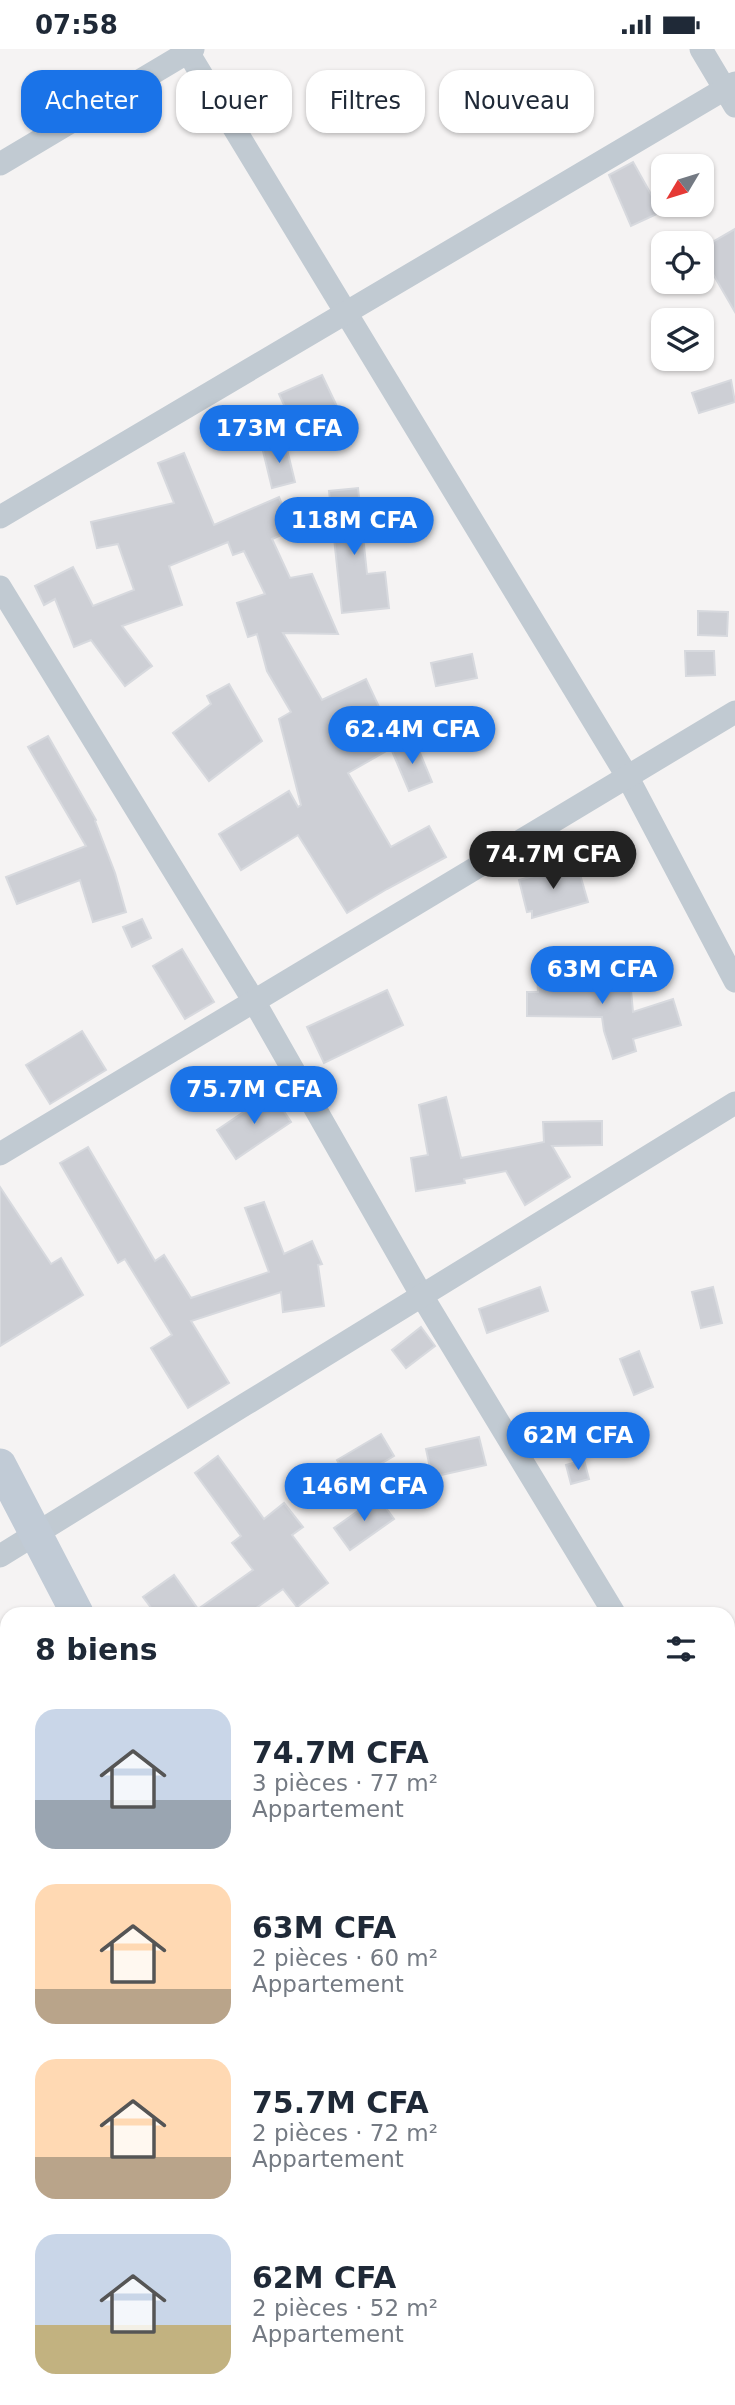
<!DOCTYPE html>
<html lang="fr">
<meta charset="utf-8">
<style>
:root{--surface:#fff;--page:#f6f6f7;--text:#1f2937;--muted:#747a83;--accent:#1a73e8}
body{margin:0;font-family:"DejaVu Sans",sans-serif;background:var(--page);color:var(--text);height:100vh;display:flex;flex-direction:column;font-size:26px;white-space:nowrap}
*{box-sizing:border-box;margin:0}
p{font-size:23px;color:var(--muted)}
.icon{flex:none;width:38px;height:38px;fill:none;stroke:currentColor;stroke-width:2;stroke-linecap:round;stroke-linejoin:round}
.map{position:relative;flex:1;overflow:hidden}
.sheet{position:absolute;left:0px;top:1558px;width:735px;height:800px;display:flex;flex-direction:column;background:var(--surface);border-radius:21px 21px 0 0;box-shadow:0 2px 5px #0004}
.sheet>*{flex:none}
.hud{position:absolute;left:21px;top:21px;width:693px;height:63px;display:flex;gap:14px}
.needle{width:46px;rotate:232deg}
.buttons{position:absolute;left:651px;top:105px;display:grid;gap:14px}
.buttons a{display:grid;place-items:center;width:63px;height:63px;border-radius:14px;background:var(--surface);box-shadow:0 2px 5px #0004;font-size:35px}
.price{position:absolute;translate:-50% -60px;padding:0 16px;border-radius:24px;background:var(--accent);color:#fff;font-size:23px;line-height:46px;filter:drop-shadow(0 2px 4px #0008)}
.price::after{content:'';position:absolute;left:50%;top:42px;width:21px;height:16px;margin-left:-10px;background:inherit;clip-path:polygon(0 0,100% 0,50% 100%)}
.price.selected{background:#222;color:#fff}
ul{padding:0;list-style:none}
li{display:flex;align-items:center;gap:21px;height:175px;padding:0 35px}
li span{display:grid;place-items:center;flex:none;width:196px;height:140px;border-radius:21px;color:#555}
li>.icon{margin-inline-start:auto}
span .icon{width:84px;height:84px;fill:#fffc;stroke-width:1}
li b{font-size:30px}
h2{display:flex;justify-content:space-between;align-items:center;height:84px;padding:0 35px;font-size:30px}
.chip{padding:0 24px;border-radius:21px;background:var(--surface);box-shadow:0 2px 5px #0004;font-size:24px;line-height:63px}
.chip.selected{background:var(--accent);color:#fff}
.status{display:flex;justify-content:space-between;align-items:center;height:49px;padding:0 35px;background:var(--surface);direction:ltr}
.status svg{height:19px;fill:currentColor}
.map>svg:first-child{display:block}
.building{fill:#cdcfd5;stroke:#d7d9de;stroke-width:2}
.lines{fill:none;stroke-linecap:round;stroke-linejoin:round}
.highway-casing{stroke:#7690ad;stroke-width:41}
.street{stroke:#c1cad2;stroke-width:23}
.secondary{stroke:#c1cbd6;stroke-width:33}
.highway{stroke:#8ba5c1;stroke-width:38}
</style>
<div class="status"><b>07:58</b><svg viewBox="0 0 49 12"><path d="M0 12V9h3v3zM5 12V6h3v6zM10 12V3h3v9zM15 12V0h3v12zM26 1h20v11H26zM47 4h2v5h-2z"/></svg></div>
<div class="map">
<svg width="735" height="2356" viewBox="0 0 735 2356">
<rect width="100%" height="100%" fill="#f5f3f3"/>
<g class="building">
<path d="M633,113l28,50 -30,14 -22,-51z"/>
<path d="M735,180v83l-33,-57v-7z"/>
<path d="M322,326l21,44 -44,19 -20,-44z"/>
<path d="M731,331l4,22 -36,11 -7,-20z"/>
<path d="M285,392l10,41 -23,6 -10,-41z"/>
<path d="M184,404l30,72 65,-28 14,33 -21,9 18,39 22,-4 26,60 -55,-1 39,67 44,-21 21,45h2l6,22 -47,27 43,74 38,-21 17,31 -59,32 -40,24 -49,-78 -57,35 -22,-36 70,-43 9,16 3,-2 -22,-86 12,-7 -24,-41 -10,-37 -9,3 -11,-34 28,-9 -21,-43 -11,4 -5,-13 -59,24 13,39 -60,21 30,40 -27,20 -34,-46 -17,7 -19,-48 -11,6 -9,-19 38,-19 20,39 41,-16 -16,-46 -21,4 -6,-26 83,-19 -16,-40z"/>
<path d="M358,439l9,86 18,-2 4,36 -47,5 -13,-122z"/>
<path d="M698,562l30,1 -1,24 -29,-1z"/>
<path d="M685,602h29l1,24 -29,1z"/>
<path d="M472,605l5,24 -41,8 -5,-23z"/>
<path d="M229,635l33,57 -53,40 -36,-48 38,-29 -4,-8z"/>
<path d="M48,687l48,84 -1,1 20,52 11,39 -33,10 -13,-42 -63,24 -11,-27 80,-31 -58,-99z"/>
<path d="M415,692l17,41 -23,9 -17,-40z"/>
<path d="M577,815l11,38 -56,16v-7l-5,1 -8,-32z"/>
<path d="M142,870l9,19 -19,9 -9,-20z"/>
<path d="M182,900l32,53 -29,17 -32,-53z"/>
<path d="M629,919l4,44 40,-13 8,26 -48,14 3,12 -23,8 -9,-28 -2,-14 -75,-1v-24h11l-1,-16z"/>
<path d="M387,941l16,35 -79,38 -17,-36z"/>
<path d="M82,982l24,39 -56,34 -24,-39z"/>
<path d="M272,1044l19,29 -55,37 -19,-29z"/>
<path d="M446,1048l15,61 83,-16 -1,-20 59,-1v24l-50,1 18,31 -45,28 -19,-34 -42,8 1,4 -49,8 -5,-33 17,-3 -9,-50z"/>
<path d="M88,1098l67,114 9,-6 27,43 78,-26 -24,-64 19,-6 20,52 28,-13 10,23 -4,1 6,41 -41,6 -2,-20 -90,29 38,62 -41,25 -37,-60 21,-13 -47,-76 -7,4 -58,-100z"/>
<path d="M0,1138l51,77 10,-6 22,37 -83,51z"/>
<path d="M540,1238l8,24 -61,22 -8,-24z"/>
<path d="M713,1238l9,36 -21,5 -9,-36z"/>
<path d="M421,1278l14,19 -29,22 -14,-18z"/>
<path d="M639,1302l14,36 -19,8 -14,-36z"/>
<path d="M381,1385l13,22 -44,26 -13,-22z"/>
<path d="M479,1388l7,28 -54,12 -6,-28z"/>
<path d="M218,1407l46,63 20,-16 19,24 -11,8 36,48 -31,24 -14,-18 -34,24h-94l-12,-16 31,-22 24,34 55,-39 -21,-27 9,-7 -46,-63z"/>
<path d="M584,1411l5,19 -18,5 -5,-19z"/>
<path d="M378,1448l16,22 -44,31 -16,-22z"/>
</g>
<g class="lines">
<defs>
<g id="highway">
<path d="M728,2237l7,-4"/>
<path d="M728,2285l7,-5"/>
<path d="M529,2356l9,-6"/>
<path d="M610,2356l10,-6"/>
</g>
</defs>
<use href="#highway" class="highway-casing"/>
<g class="street">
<path d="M186,0l441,727 108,205"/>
<path d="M701,0l34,57"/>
<path d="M0,115l193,-115"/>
<path d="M0,468l735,-434"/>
<path d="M0,538l255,416 167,293 192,317"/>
<path d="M0,1105l735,-442"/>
<path d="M0,1507c245,-151 489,-304 735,-453"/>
<path d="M728,1671l7,-4"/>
<path d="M728,1753l7,11"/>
<path d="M0,2058l7,12"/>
<path d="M0,2104l7,-4"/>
<path d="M0,2245l7,12"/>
<path d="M63,2350l3,6"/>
</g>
<g class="secondary">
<path d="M0,1416l77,148"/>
<path d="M503,2350l3,6"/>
</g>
<use href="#highway" class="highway"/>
</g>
</svg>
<div class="buttons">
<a><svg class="needle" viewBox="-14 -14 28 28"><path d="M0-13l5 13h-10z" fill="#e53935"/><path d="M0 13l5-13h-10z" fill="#747a83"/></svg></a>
<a><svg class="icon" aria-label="locate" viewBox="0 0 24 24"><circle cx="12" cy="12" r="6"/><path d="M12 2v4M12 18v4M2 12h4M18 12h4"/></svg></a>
<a><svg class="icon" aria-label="layers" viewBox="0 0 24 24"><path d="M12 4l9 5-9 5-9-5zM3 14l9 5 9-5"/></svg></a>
</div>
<b class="price" style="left:279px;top:416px">173M CFA</b>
<b class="price" style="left:354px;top:508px">118M CFA</b>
<b class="price" style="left:412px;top:717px">62.4M CFA</b>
<b class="price selected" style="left:553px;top:842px">74.7M CFA</b>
<b class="price" style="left:602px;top:957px">63M CFA</b>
<b class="price" style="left:254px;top:1077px">75.7M CFA</b>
<b class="price" style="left:578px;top:1423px">62M CFA</b>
<b class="price" style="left:364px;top:1474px">146M CFA</b>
<div class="hud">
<a class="chip selected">Acheter</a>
<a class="chip">Louer</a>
<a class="chip">Filtres</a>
<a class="chip">Nouveau</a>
</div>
<section class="sheet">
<h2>8 biens<svg class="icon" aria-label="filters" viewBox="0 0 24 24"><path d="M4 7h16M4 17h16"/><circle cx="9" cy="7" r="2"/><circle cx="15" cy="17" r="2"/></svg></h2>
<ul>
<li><span style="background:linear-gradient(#c9d6e8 65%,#9aa5b1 0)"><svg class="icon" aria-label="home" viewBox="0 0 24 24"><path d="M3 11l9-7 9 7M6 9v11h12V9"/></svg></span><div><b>74.7M CFA</b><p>3 pièces · 77 m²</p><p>Appartement</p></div></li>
<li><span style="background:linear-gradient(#ffd9b3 75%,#b9a48a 0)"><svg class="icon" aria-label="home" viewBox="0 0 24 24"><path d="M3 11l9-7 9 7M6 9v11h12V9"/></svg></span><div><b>63M CFA</b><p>2 pièces · 60 m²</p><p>Appartement</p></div></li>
<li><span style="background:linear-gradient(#ffd9b3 70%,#b9a48a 0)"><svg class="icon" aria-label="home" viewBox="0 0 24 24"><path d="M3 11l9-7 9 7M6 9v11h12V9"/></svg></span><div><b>75.7M CFA</b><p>2 pièces · 72 m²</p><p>Appartement</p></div></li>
<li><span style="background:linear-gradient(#c9d6e8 65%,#c2b280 0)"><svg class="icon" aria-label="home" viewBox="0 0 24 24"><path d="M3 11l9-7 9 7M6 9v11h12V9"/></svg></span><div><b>62M CFA</b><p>2 pièces · 52 m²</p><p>Appartement</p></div></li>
</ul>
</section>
</div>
